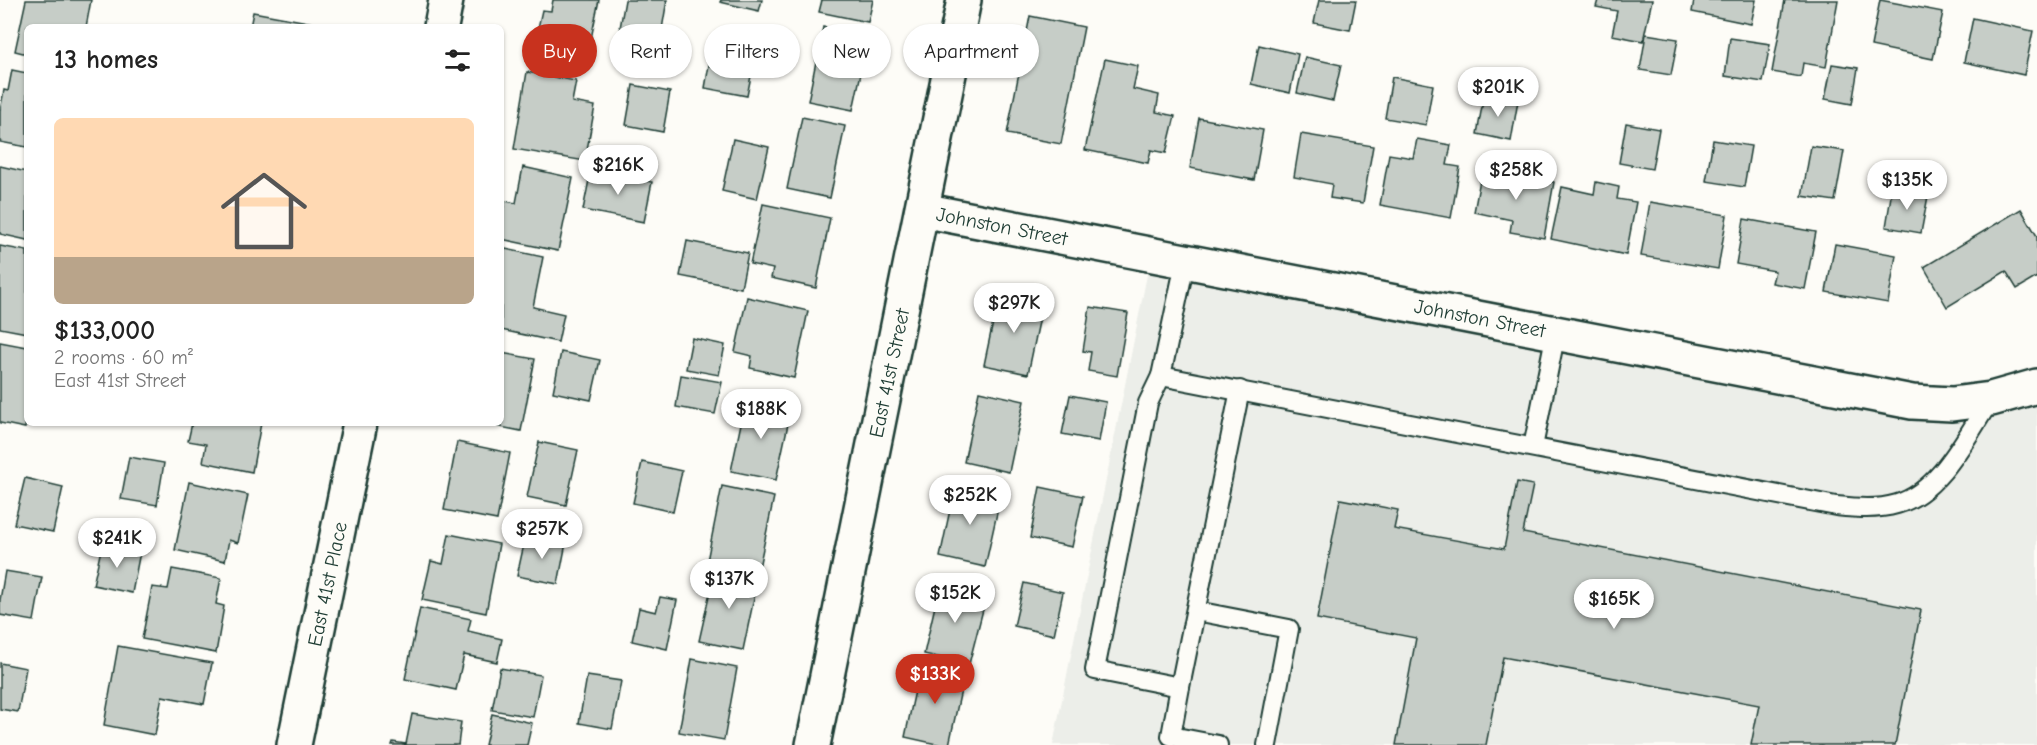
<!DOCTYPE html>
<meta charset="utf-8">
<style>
:root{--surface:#fff;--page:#f2f2f2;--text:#222;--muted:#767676;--accent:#c8321e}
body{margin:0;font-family:"Comic Neue",sans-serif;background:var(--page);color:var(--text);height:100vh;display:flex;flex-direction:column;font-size:22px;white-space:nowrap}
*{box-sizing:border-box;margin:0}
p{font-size:20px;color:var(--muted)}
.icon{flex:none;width:33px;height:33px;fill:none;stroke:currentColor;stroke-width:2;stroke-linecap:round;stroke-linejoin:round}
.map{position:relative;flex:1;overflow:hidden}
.panel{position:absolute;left:24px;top:24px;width:480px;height:402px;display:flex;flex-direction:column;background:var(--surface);border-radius:9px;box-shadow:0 2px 4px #0004}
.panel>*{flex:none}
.top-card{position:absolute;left:522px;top:24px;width:570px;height:54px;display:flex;gap:12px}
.price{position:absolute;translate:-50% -51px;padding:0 14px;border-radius:21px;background:#fff;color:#222;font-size:20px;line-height:39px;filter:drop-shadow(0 2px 3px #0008)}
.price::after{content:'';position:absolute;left:50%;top:36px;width:18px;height:14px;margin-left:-9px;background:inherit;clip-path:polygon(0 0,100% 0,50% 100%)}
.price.selected{background:var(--accent);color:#fff}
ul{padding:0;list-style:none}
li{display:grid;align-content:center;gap:12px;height:318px;padding:0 30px}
li span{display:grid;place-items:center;height:186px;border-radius:9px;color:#555}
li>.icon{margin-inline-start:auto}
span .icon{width:108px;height:108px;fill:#fffc;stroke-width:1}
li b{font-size:26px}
h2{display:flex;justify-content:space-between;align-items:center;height:72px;padding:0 30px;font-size:26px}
.chip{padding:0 21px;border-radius:27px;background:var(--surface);box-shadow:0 2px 4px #0004;font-size:21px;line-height:54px}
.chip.selected{background:var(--accent);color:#fff}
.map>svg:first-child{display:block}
.built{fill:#eceee9}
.building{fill:#c6cdc7;stroke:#1f3d34;stroke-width:1.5}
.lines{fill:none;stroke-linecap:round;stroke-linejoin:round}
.lane-casing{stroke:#1f3d34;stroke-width:22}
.street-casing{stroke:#1f3d34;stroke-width:38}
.secondary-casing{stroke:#1f3d34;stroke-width:38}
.lane{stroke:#fdfcf7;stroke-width:18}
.street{stroke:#fdfcf7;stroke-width:33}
.secondary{stroke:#fdfcf7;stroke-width:33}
.labels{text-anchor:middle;stroke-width:4.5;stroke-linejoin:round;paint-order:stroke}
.street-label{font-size:20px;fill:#1f3d34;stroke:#fdfcf7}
</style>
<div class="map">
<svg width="2037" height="745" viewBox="0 0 2037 745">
<rect width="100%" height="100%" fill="#fdfcf7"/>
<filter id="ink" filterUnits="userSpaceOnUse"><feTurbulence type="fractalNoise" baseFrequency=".0167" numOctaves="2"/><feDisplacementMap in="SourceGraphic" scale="12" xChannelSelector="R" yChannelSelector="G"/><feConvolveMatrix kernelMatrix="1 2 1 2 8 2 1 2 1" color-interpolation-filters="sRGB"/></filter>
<g filter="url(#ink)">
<path class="built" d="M1151,255l761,147 125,-16v359h-984z"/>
<g class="building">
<path d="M26,0h65l-5,27h-59v27l-12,-3z"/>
<path d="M553,0h46l-12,58 -18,-4 -2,9 -35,-8 10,-45 9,1z"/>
<path d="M625,0h42l-6,35 -41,-7z"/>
<path d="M721,0h41l-3,11 -39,-9z"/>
<path d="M822,0h51l-5,22 -49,-10z"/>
<path d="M1319,0h37l-6,30 -36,-7z"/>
<path d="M1598,0h54l-9,41 -31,-6 5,-24 -21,-4z"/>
<path d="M1694,0h62l-5,24 -59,-12z"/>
<path d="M1785,0h53l-12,67 -23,-4 -2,14 -29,-5z"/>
<path d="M1880,0l63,12 -10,47 -62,-13z"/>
<path d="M253,12l82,15h-85z"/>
<path d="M1030,16l54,11 -23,117 -54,-10z"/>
<path d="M1973,18l60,13 -9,44 -60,-13z"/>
<path d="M823,27l46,9 -16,74 -45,-9z"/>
<path d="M1646,34l32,5 -7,36 -31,-5z"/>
<path d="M1730,38l40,6 -7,38 -38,-6z"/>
<path d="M1259,45l39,9 -8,39 -39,-9z"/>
<path d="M712,48l43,8 -8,40 -42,-8z"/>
<path d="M1305,57l36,8 -8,36 -36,-8z"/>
<path d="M1105,59l33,7 -5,23 26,6 -3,17 19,4 -9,37 -15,-3 -3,13 -63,-13z"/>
<path d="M1832,64l26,4 -6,36 -27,-5z"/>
<path d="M12,70l15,3v74l-27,-5v-31l4,-21 4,1z"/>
<path d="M527,72l49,9 -4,21 23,4 -10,55 -71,-12z"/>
<path d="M1392,77l41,8 -7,40 -41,-7z"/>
<path d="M633,85l37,7 -7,40 -37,-7z"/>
<path d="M1484,95l34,6 -7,40 -34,-7z"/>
<path d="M802,117l43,9 -15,72 -43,-9z"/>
<path d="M1199,118l64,12 -9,50 -64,-12z"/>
<path d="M1626,123l33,6 -7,40 -33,-6z"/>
<path d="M1301,134l72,12 -10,57 -33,-5 2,-14 -38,-7z"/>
<path d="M733,139l36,8 -12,52 -35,-8z"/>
<path d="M1417,139l34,6 -4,20 13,2 -9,51 -71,-13 9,-51 24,4z"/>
<path d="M1713,140l38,6 -7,41 -38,-6z"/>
<path d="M1811,146l33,5 -9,50 -33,-5z"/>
<path d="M0,166l27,6v68l-27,-6z"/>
<path d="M523,167l50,11 -15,73 -57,-12v-22l4,-16 11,2z"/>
<path d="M1482,169l72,13 -10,56 -34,-6 2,-12 -38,-8z"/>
<path d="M591,170l61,12 -8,40 -61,-12z"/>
<path d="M1596,182l23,5 -2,12 19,3 -10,53 -75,-16 11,-52 32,7z"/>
<path d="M1892,190l36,6 -7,37 -35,-6z"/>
<path d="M1650,202l77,13 -9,54 -77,-13z"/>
<path d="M763,204l67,14 -14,70 -45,-10 2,-9 -23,-5z"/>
<path d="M2021,209l16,27v41l-20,12 -11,-18 -59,36 -23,-40z"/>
<path d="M1744,219l72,13 -11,57 -33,-6 3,-12 -39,-7z"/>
<path d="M687,241l61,12 -7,35 -61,-12z"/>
<path d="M1835,244l61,11 -8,48 -62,-11z"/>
<path d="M0,246l27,5v82l-27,-5z"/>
<path d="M501,248l42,9 -10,50 31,7 -6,28 -57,-12z"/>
<path d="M999,294l44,9 -15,71 -44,-9z"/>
<path d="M747,297l61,14 -14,67 -44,-10 2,-12 -17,-4z"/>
<path d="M1090,307l38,6 -11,63 -29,-5 3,-19 -8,-1z"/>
<path d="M692,338l33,7 -6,30 -33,-6z"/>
<path d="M0,342l27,5v71l-2,10 -25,-5z"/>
<path d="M561,352l39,8 -9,40 -38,-8z"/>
<path d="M501,353l34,6 -14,72 -41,-8h21z"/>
<path d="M681,375l41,7 -7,32 -39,-7z"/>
<path d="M979,391l45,10 -15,71 -45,-10z"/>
<path d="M1070,395l36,7 -7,39 -37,-7z"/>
<path d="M746,400l45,10 -15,70 -45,-9z"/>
<path d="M192,423h69l-9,49 -49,-10 3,-18 -18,-3z"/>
<path d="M457,442l53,11 -13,67 -53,-10z"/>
<path d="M539,442l39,8 -12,55 -39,-8z"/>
<path d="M129,457l35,6 -7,42 -36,-6z"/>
<path d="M642,462l40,9 -9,41 -40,-9z"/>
<path d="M25,478l38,9 -10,45 -39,-8z"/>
<path d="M189,482l59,13 -10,48 -9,-3 -4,21 -50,-11z"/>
<path d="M1517,482l16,3 -10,48 398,77 -26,135h-144l8,-40 -256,-48 -17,88h-90l20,-107 -99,-19 23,-120 58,11 -4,19 110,20z"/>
<path d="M722,486l52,11 -16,75 -51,-11z"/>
<path d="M955,486l46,9 -16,72 -45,-10z"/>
<path d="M1040,487l43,9 -11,51 -42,-9z"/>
<path d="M449,534l50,10 -13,69 -64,-13 9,-39 12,3z"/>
<path d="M526,535l40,8 -8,41 -41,-8z"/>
<path d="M102,545l38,7 -8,41 -39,-8z"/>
<path d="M172,569l49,9 -5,26 8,2 -8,47 -74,-14 10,-52 16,2z"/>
<path d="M715,570l43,9 -15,71 -44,-9z"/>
<path d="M5,571l37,6 -8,44 -34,-6v-15z"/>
<path d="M1024,583l39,9 -9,43 -40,-9z"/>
<path d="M940,584l47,10 -18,70 -45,-10z"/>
<path d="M660,597l17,3 -10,49 -35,-8 7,-33 17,4z"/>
<path d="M420,608l51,11 -3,12 34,8 -5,23 -33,-7 -8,35 -51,-11z"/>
<path d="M118,646l94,17 -8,41 -42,-8 -7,39 -51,-10z"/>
<path d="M692,659l45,9 -13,72 -45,-8z"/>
<path d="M0,663l26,5 -8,44 -18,-3z"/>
<path d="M921,663l44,9 -16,73h-8l-36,-8z"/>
<path d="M500,668l41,7 -8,42 -41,-7z"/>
<path d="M587,676l34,5 -9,48 -33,-6z"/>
<path d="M412,714l49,8 -3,23h1h-67l1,-3 13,2z"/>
<path d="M492,714l40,9 -5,22h-42z"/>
</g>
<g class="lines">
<defs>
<g id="lane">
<path d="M1185,263l-24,113 675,130c20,2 41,4 61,-2 43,-12 70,-69 94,-105"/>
<path d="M1161,376l-13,27 -53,267 85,17 60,-297"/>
<path d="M1533,447l23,-115"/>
<path d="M1196,611l93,18 -22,116"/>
<path d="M1180,687l-9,49 47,9"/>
</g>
<g id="street">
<path d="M441,27l5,-27"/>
<path d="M922,210c330,66 660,127 990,192l40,2 39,-5 46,-13"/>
<path d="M294,745l66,-322"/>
</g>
<path id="secondary" d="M813,745l151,-745"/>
</defs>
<use href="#lane" class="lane-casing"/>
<use href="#street" class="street-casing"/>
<use href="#secondary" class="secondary-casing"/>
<use href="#lane" class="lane"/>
<use href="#street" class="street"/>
<use href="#secondary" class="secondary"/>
</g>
</g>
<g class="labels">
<g class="street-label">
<text transform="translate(1002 226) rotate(11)" y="7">Johnston Street</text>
<text transform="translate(1480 318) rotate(11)" y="7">Johnston Street</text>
<text transform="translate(889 373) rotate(-78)" y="7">East 41st Street</text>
<text transform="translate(327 584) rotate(-78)" y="7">East 41st Place</text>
</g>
</g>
</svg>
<b class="price" style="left:1498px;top:118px">$201K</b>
<b class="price" style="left:618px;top:196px">$216K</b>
<b class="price" style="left:1516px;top:201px">$258K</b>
<b class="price" style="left:1907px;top:211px">$135K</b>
<b class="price" style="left:1014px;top:334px">$297K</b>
<b class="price" style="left:761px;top:440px">$188K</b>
<b class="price" style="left:970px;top:526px">$252K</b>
<b class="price" style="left:542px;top:560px">$257K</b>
<b class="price" style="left:117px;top:569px">$241K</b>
<b class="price" style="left:729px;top:610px">$137K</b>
<b class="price" style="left:955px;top:624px">$152K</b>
<b class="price" style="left:1614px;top:630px">$165K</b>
<b class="price selected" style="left:935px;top:705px">$133K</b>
<div class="top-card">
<a class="chip selected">Buy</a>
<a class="chip">Rent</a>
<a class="chip">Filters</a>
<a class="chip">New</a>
<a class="chip">Apartment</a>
</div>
<section class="panel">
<h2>13 homes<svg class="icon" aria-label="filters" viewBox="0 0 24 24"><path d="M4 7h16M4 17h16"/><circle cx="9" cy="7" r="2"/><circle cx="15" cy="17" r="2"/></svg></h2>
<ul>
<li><span style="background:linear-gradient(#ffd9b3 75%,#b9a48a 0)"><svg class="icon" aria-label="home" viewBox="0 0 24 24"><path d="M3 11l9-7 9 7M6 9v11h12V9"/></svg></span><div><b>$133,000</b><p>2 rooms · 60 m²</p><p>East 41st Street</p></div></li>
</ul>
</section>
</div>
